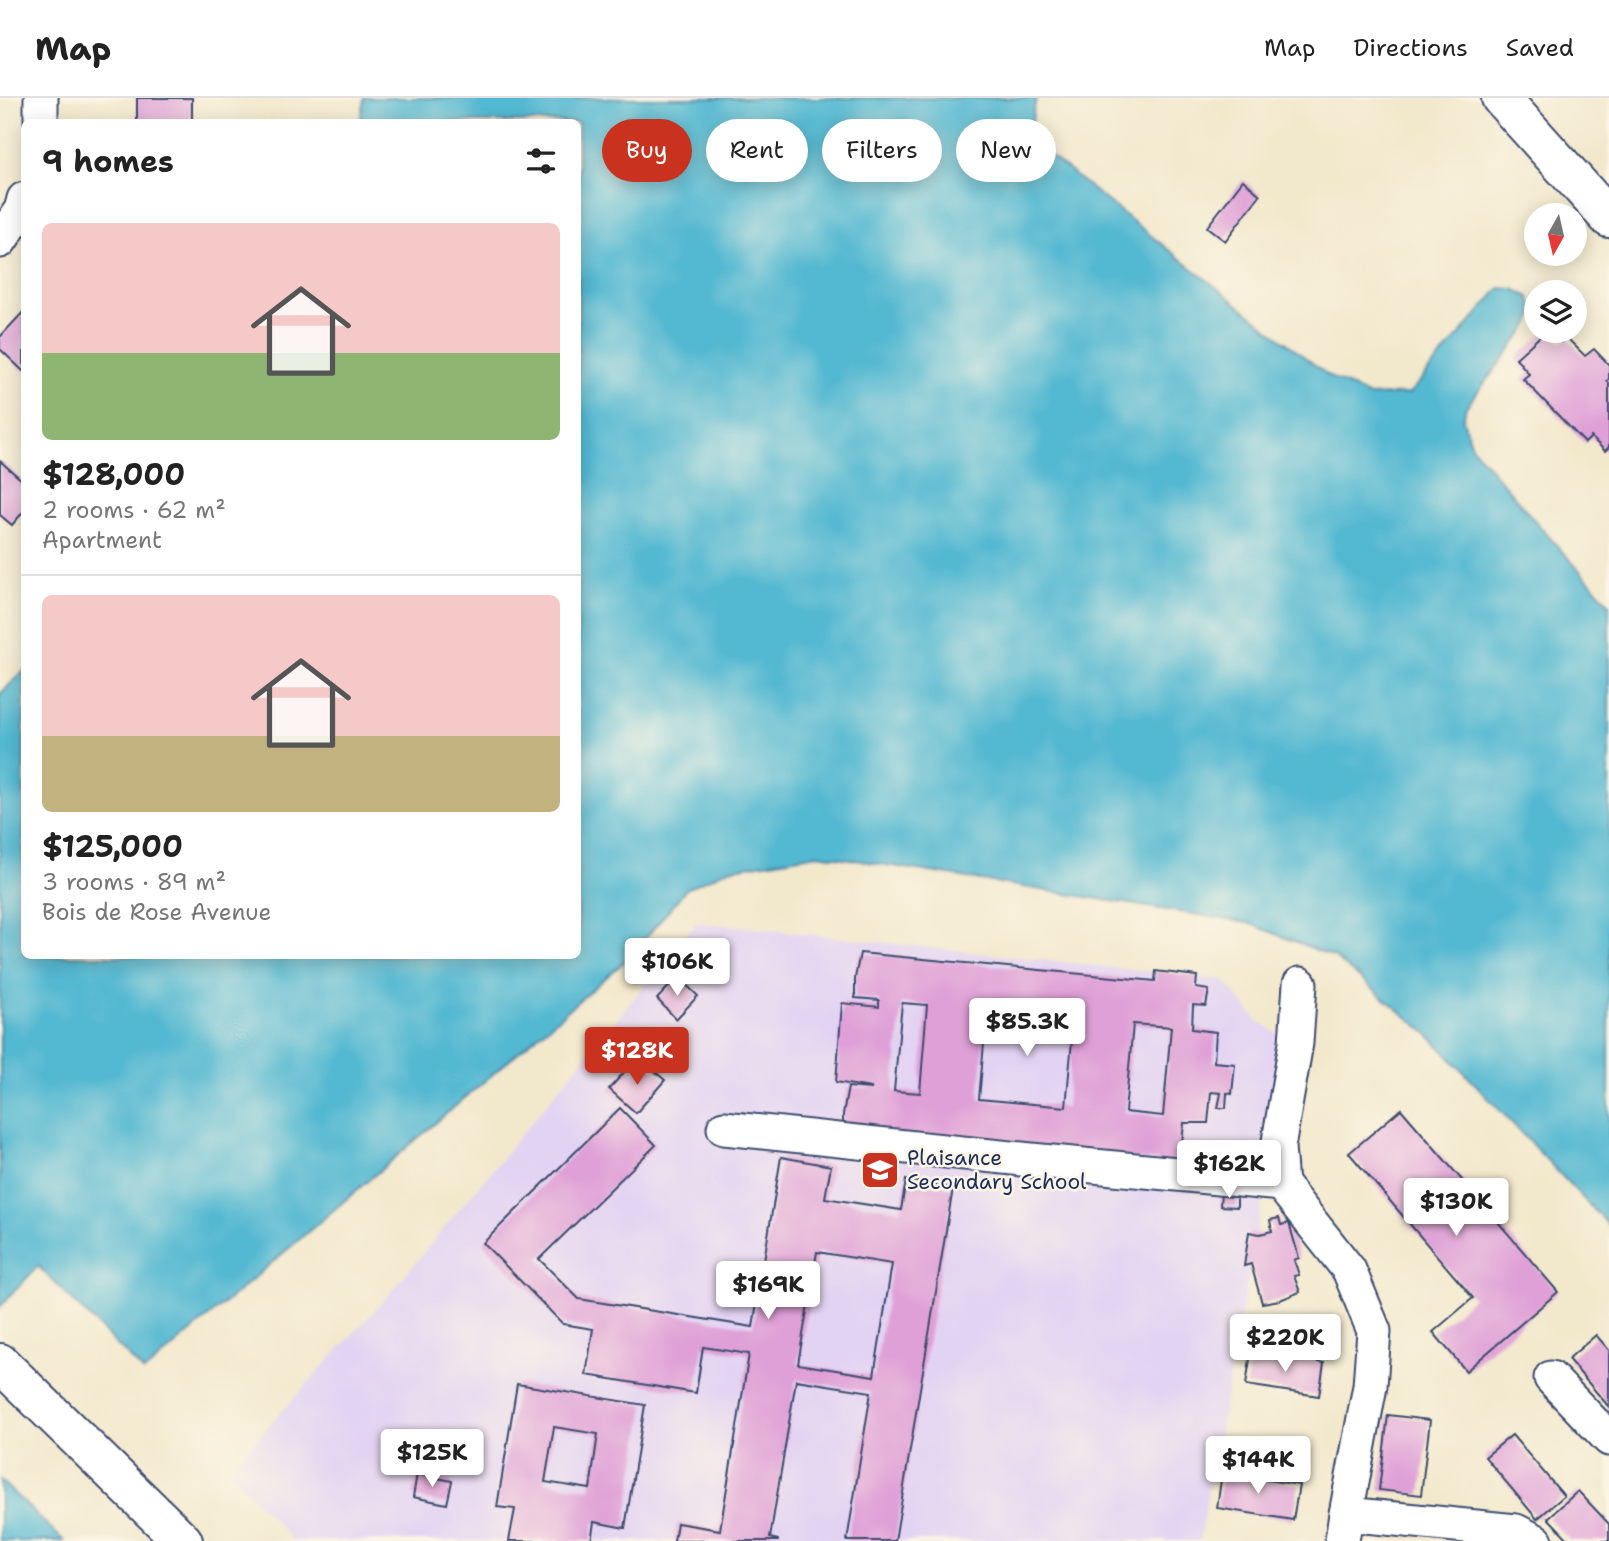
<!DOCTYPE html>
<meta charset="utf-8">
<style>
:root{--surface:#fff;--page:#f2f2f2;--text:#222;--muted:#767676;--line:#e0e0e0;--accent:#c8321e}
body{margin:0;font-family:"Shantell Sans",sans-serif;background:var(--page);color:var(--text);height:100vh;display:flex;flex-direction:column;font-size:26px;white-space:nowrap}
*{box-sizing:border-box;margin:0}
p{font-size:23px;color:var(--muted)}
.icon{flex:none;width:38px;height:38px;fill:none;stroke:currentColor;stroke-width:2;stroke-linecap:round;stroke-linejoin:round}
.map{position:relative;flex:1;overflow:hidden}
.drawer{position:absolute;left:21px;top:21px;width:560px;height:840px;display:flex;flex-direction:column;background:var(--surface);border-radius:10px;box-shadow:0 4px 18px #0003}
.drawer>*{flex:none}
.guide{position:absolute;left:602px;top:21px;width:665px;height:63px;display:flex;gap:14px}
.needle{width:46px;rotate:188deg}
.tools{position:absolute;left:1524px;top:105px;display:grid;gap:14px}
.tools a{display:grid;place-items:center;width:63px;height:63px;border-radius:50%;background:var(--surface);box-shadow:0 4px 18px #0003;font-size:35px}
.price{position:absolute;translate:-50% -60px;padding:0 16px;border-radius:7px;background:#fff;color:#222;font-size:23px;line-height:46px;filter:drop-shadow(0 2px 4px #0008)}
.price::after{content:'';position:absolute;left:50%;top:42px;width:21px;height:16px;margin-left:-10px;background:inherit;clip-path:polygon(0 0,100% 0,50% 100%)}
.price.active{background:var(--accent);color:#fff}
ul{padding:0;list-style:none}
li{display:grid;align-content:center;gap:14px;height:371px;padding:0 21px}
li+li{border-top:2px solid var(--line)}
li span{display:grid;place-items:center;height:217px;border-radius:10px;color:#555}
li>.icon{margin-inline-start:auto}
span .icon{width:126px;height:126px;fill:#fffc;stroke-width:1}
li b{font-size:30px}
h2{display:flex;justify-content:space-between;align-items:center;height:84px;padding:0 21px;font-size:30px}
.chip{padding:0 24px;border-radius:32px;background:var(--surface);box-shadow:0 4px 18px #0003;font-size:24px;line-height:63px}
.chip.active{background:var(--accent);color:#fff}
header{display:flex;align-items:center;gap:42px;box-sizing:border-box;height:98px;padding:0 35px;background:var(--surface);border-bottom:2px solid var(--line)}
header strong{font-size:33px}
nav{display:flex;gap:38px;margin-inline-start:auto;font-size:24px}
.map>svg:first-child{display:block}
.built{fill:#e3d3f3}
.water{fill:#53b8d1;stroke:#377498;stroke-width:2}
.building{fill:#dfa0d7;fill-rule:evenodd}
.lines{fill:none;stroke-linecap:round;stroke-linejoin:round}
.minor-casing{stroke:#3b4b6e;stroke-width:37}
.major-casing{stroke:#3b4b6e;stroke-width:42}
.minor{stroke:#fff;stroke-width:33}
.major{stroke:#fff;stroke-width:38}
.labels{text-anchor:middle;stroke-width:5;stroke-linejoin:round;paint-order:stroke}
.poi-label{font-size:21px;fill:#1b2f5e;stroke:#fcf5e5;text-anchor:start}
</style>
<header>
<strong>Map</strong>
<nav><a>Map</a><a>Directions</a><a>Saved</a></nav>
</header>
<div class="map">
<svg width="1609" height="1443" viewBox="0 0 1609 1443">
<rect width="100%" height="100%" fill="#fcf5e5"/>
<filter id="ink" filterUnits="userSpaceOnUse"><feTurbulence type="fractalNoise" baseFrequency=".0143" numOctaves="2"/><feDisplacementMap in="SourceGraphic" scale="14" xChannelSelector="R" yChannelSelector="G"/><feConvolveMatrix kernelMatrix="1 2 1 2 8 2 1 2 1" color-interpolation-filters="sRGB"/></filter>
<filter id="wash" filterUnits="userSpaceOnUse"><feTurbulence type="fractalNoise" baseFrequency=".00686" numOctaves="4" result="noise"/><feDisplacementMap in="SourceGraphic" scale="28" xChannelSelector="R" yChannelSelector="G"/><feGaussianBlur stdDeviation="1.57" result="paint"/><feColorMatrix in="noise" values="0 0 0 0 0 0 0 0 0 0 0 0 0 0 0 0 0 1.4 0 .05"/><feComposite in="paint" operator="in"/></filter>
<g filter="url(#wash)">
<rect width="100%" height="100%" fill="#f2e8cc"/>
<path class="built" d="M697,824l527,58 34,42 34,20 -93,499h-906l-65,-71 159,-173z"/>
<g class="water">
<path d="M364,0h673c-9,25 -4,33 8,54l285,225 39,19 40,-2 91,-106 14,1 15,8 6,15 -5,12 -64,83 -3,12 9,28 69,81 68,75v623l-181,-192 -94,-77 -86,-34 -430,-69 -89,15 -43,20 -55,67 -487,416 -106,-106 -38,41v-613l24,-23v285h554v-834h-218z"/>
<path d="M0,1382l64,61h-64z"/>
</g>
<g id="blocks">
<g class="building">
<rect x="137" y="0" width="55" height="24"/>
<path d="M1243,82l17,15 -35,46 -18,-14z"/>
<path d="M24,213v61l-24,-23v-12z"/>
<path d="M1546,233h4l11,11 6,-4 18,18 9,-7 15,16v14l-2,2 2,2v64l-4,4 -14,-14 -6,6 -62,-64 6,-5 -13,-16z"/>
<path d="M0,363l24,21v29l-12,14 -12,-10z"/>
<path d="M860,855l295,28 1,-10 41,5 -1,12 13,2 -3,16 -13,-1 -1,24 24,3 -2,30 21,2 -3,30 -5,-1 -1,15h-8l3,-15 -10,-1 -3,31h-24l-4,40 -337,-31v-18l5,-27 23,2v-1l-35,-6 6,-79 37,4v-7l-24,-2v-20zM902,905l25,2 -7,88 -26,-2zM987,912l87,8 -8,89 -87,-8zM1133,926l38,3 -8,89 -38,-4z"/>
<path d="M678,879l20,19 -22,23 -19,-20z"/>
<path d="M647,967l18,15 -29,33 -27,-24 19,-21 9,9z"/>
<path d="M620,1010l36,37 -117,114 40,40 174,28 28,-170 50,9 -6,32 76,12 5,-30 47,8 -58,353h-48l24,-149 -75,-12 -26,158 8,2v1h-104l3,-18 43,7 29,-176 -46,-7 -7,46 -110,-18 7,-46 -30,-5 -80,-81zM817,1154l75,12 -18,112 -76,-12z"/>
<path d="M1401,1011l157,183 -92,79 -33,-39 40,-34 -124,-145z"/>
<path d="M1221,1094l16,1v14l-17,-1z"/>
<path d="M1279,1120l2,7 8,-2 10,35 -5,2 5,15 -5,1 6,16 -20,8 -18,3 -11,-39 -7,2 5,-34 11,2 12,-3 -2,-11z"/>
<path d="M1596,1237l13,15v57l-41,-48z"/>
<path d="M1251,1254l73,11 -5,33 -73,-11z"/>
<path d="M517,1286l128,21 -20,123 -31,-6 -3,19h-82l6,-32 -18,-2zM554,1329l44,7 -8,55 -45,-7z"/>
<path d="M1388,1317l42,5 -9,75 -42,-5z"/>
<path d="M1512,1337l52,61 -27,23 -52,-62z"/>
<path d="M1222,1375l77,12 -6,35 -76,-12z"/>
<path d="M417,1376l35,7 -5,23 -34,-7z"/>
<path d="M1578,1393l31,33v17h-39l-22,-23z"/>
</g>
</g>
</g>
<g filter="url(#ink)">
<use href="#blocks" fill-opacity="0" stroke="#3b4b6e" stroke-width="2"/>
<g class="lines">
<defs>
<g id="minor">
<path d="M41,0v24"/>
<path d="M0,143l21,-31 3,-11"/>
<path d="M1300,886l-4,59 -18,104 3,37 68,86 25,61 -4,55 -24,128"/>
<path d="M724,1030l307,32 250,24"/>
<path d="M1551,1280l58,61"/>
<path d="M1342,1443l4,-27 170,17 20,10"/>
</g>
<g id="major">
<path d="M1501,0l108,120"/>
<path d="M0,1265l183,178"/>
</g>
</defs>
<use href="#minor" class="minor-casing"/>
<use href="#major" class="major-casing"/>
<use href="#minor" class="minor"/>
<use href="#major" class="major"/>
</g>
</g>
<defs>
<symbol id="school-square" viewBox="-11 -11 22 22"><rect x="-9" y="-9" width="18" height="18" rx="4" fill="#c8321e" stroke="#fcf5e5"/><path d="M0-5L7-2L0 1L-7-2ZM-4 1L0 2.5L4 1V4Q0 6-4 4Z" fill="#fff"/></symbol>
</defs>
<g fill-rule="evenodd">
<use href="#school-square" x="858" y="1050" width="44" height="44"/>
</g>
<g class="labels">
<g class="poi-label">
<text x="907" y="1067">Plaisance<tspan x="907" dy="24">Secondary School</tspan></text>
</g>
</g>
</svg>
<div class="tools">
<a><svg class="needle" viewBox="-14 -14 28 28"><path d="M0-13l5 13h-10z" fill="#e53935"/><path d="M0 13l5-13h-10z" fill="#767676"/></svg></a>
<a><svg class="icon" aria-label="layers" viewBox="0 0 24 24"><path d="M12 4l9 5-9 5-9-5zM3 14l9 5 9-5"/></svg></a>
</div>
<b class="price" style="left:677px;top:900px">$106K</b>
<b class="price" style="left:1027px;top:960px">$85.3K</b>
<b class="price active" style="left:637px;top:989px">$128K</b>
<b class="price" style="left:1229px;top:1102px">$162K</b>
<b class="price" style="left:1456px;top:1140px">$130K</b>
<b class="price" style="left:768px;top:1223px">$169K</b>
<b class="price" style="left:1285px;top:1276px">$220K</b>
<b class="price" style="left:432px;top:1391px">$125K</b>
<b class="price" style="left:1258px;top:1398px">$144K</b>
<div class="guide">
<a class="chip active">Buy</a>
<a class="chip">Rent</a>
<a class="chip">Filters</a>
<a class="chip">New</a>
</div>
<section class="drawer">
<h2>9 homes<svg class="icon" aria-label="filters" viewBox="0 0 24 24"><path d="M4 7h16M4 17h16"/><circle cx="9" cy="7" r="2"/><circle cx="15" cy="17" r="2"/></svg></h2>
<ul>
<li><span style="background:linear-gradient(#f6c9c9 60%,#8fb573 0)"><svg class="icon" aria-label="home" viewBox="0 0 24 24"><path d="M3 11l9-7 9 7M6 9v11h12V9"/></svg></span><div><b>$128,000</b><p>2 rooms · 62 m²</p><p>Apartment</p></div></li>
<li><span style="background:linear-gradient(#f6c9c9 65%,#c2b280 0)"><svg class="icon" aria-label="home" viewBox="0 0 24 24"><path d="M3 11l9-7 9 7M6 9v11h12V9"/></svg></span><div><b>$125,000</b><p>3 rooms · 89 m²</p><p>Bois de Rose Avenue</p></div></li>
</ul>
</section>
</div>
